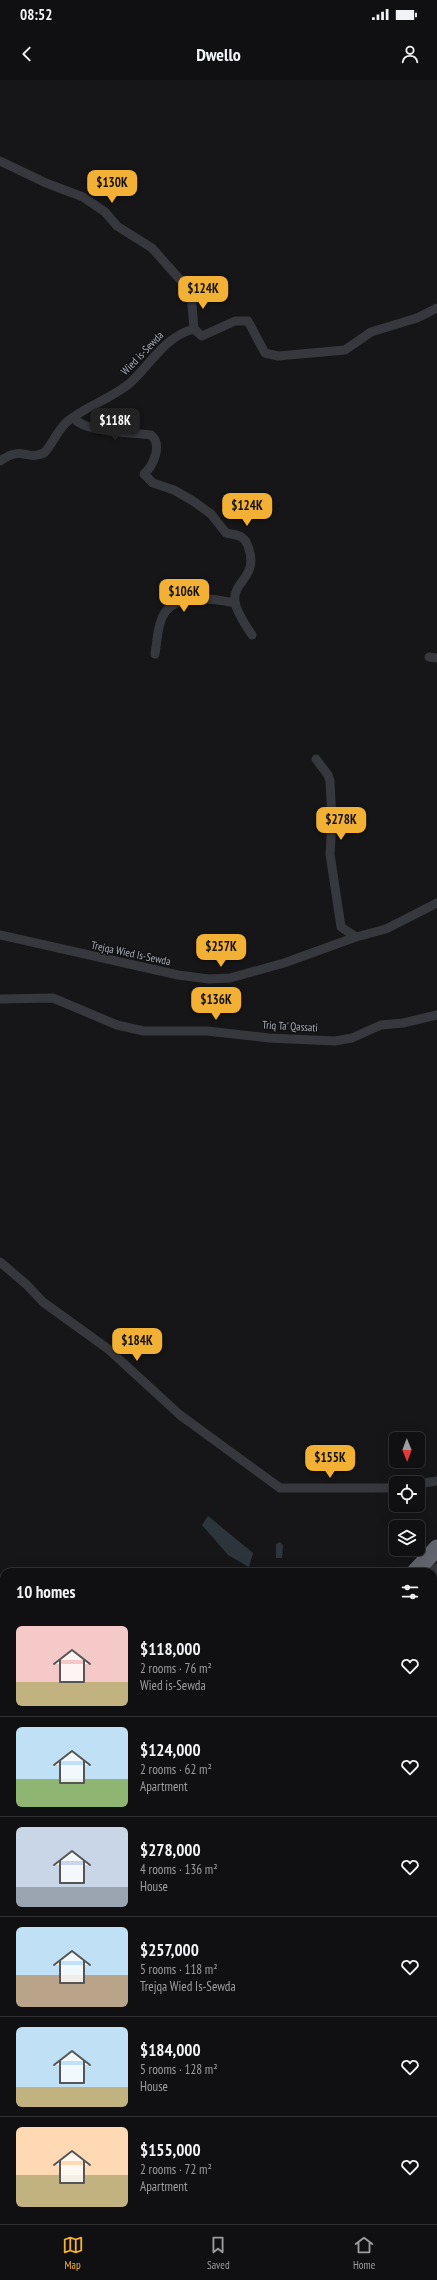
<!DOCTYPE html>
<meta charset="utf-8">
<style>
:root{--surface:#101012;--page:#1e1e20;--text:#f1f3f6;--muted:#9c9d9f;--line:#303032;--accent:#f2b134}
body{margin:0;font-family:"PT Sans Narrow",sans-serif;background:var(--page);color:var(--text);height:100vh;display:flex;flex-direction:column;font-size:15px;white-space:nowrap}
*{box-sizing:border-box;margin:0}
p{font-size:13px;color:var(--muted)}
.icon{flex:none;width:22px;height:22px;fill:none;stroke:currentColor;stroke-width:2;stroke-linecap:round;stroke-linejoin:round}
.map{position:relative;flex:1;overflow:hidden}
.panel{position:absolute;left:0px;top:1488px;width:437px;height:656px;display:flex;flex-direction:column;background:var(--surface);border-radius:12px 12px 0 0;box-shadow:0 4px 16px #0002,0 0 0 1px var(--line)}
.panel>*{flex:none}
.needle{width:26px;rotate:179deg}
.controls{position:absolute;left:389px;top:1352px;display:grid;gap:8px}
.controls a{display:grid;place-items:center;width:36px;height:36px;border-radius:6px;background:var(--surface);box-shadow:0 4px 16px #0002,0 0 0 1px var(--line);font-size:20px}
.price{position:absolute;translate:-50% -34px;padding:0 9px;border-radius:8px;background:var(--accent);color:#111;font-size:13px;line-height:26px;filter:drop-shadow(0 1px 2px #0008)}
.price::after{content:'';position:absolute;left:50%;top:24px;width:12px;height:9px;margin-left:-6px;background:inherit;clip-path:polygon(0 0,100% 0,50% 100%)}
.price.selected{background:#222;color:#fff}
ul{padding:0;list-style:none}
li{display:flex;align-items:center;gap:12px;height:100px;padding:0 16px}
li+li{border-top:1px solid var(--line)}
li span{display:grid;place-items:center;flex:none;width:112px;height:80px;border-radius:6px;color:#555}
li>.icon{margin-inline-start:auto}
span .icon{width:48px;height:48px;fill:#fffc;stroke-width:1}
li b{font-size:17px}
h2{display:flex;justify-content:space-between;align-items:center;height:48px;padding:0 16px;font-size:17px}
.status{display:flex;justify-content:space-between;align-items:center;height:28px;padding:0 20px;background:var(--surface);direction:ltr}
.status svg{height:11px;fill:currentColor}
header{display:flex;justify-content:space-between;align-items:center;height:52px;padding:0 16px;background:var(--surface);font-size:18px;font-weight:800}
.dock{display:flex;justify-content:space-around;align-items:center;height:56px;border-top:1px solid var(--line);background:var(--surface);font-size:11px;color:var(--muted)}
.dock a{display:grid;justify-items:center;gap:2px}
.dock .selected{color:var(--accent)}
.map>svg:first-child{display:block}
.green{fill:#1e261f}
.water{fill:#2c353c}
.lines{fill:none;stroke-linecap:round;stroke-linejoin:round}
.street{stroke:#37383d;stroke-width:9}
.secondary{stroke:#45474d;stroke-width:13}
.highway{stroke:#63666e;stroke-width:17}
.labels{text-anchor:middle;stroke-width:3;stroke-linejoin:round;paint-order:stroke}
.street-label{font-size:11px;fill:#a8adb8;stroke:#111113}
</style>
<div class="status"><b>08:52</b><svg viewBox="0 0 49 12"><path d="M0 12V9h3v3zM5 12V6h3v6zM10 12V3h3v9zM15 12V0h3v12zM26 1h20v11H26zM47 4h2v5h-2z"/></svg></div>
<header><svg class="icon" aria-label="back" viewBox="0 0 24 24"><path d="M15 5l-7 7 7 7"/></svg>Dwello<svg class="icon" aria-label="person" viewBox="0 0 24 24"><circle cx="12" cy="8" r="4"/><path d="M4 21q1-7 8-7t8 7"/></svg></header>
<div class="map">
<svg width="437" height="2144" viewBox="0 0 437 2144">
<rect width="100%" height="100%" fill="#161618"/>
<path class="green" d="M433,2096l4,1v47h-258l1,-4h253z"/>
<g class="water">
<path d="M208,1436l45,37 -4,14 -21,-12 -26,-30z"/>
<path d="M280,1462l3,3 -1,13h-6v-14z"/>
</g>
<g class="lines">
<g class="street">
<path d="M0,81l46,22 37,14 22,15 12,14 35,22 39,44 3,37"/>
<path d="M74,338c11,15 58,14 77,17 12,10 2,31 -7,39l9,9 21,7 19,11 18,13 15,19c12,2 19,2 23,16 9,29 -17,32 -14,53 2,11 11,24 17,33"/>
<path d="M0,381c23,-16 25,0 44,-8 9,-9 13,-23 24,-32 18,-15 43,-22 62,-38 21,-19 35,-47 64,-54l8,7 33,-15h13l17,32 13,3 67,-6 26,-18 46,-14 20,-10"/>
<path d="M155,574c2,-13 3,-33 11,-43 15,-18 49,-12 69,-8"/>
<path d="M429,577l8,1"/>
<path d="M316,679l12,16 2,6 2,40 -2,33 11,73 15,10"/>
<path d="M0,855l178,40 31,4 21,-1 54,-15 72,-26 30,-8 51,-26"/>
<path d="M0,919l53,-1 64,27 27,6h63l62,7 66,3 17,-3 29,-13 22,-2 34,-8"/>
<path d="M0,1182l27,23 16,17 65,47 72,66 100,73h116"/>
<path d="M418,1404l19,-3"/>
<path d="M433,1492l4,-4"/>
<path d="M433,1716l4,-1"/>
<path d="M433,1803l4,1"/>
<path d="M0,1808l4,-1"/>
<path d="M433,1819h4"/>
<path d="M433,1864l4,1"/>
<path d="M0,1910l4,13"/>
<path d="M433,1914l4,-2"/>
<path d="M433,1951l4,1"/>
<path d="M0,1953l4,-3"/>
<path d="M433,2091l4,1"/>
<path d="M65,2140l4,4"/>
<path d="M120,2144l3,-4"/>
</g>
<path class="secondary" d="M0,2127l4,-1"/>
<g class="highway">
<path d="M415,1492l22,-24"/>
<path d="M433,1624l4,-1"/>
<path d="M0,1780h4"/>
<path d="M0,1793l4,-1"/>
</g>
</g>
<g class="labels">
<g class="street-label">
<text transform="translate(142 273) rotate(-46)" y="4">Wied is-Sewda</text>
<text transform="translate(131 873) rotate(12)" y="4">Trejqa Wied Is-Sewda</text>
<text transform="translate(290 946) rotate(3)" y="4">Triq Ta' Qassati</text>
</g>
</g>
</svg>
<div class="controls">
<a><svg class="needle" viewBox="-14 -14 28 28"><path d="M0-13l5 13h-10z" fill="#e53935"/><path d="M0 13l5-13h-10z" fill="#9c9d9f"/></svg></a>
<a><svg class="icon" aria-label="locate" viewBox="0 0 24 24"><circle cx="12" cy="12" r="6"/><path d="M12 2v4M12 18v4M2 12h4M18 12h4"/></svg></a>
<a><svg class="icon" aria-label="layers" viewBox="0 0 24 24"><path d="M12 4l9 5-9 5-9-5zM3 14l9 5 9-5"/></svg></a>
</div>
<b class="price" style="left:112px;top:124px">$130K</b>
<b class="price" style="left:203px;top:230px">$124K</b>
<b class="price selected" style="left:115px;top:362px">$118K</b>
<b class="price" style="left:247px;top:447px">$124K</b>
<b class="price" style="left:184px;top:533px">$106K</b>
<b class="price" style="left:341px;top:761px">$278K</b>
<b class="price" style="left:221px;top:888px">$257K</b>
<b class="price" style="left:216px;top:941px">$136K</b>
<b class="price" style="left:137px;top:1282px">$184K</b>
<b class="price" style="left:330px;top:1399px">$155K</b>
<section class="panel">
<h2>10 homes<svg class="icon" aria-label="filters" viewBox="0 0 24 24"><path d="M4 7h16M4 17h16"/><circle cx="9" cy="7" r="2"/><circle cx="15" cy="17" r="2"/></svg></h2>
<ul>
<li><span style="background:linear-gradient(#f6c9c9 70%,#c2b280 0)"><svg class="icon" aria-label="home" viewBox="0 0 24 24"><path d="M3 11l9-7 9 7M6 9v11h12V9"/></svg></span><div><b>$118,000</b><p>2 rooms · 76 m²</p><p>Wied is-Sewda</p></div><svg class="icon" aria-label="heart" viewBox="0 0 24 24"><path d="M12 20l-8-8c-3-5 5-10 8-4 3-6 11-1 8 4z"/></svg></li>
<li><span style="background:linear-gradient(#bfe0f5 65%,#8fb573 0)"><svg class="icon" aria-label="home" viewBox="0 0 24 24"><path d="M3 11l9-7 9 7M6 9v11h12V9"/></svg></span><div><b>$124,000</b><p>2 rooms · 62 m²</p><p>Apartment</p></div><svg class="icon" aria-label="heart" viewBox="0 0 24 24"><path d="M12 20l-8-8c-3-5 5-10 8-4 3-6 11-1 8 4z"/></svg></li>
<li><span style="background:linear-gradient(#c9d6e8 75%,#9aa5b1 0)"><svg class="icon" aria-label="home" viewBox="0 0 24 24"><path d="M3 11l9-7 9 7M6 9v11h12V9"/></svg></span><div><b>$278,000</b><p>4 rooms · 136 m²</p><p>House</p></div><svg class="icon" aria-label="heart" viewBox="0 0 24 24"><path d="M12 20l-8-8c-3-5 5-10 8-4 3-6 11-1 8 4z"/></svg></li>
<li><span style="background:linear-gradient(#bfe0f5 60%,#b9a48a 0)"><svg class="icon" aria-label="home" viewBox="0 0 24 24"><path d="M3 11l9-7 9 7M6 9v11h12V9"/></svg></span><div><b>$257,000</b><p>5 rooms · 118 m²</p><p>Trejqa Wied Is-Sewda</p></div><svg class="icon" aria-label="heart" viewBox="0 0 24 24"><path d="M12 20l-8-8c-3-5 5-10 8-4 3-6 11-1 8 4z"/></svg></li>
<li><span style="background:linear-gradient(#bfe0f5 75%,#c2b280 0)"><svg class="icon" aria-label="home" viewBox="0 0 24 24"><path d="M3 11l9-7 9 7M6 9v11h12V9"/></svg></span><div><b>$184,000</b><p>5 rooms · 128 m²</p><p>House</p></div><svg class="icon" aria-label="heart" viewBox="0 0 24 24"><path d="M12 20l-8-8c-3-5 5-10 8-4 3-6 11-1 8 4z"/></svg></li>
<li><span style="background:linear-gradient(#ffd9b3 60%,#c2b280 0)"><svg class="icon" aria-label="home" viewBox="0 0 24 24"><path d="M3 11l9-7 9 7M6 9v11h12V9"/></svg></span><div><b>$155,000</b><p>2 rooms · 72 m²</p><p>Apartment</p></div><svg class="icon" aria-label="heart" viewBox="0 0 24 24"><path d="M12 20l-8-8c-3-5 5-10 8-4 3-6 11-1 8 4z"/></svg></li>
</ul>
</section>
</div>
<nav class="dock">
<a class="selected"><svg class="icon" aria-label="map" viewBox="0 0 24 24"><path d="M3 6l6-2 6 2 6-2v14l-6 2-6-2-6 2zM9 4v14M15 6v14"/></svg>Map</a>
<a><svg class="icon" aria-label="saved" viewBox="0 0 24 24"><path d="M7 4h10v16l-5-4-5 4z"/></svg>Saved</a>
<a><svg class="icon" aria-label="home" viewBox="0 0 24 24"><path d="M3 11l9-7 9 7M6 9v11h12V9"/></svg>Home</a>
</nav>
